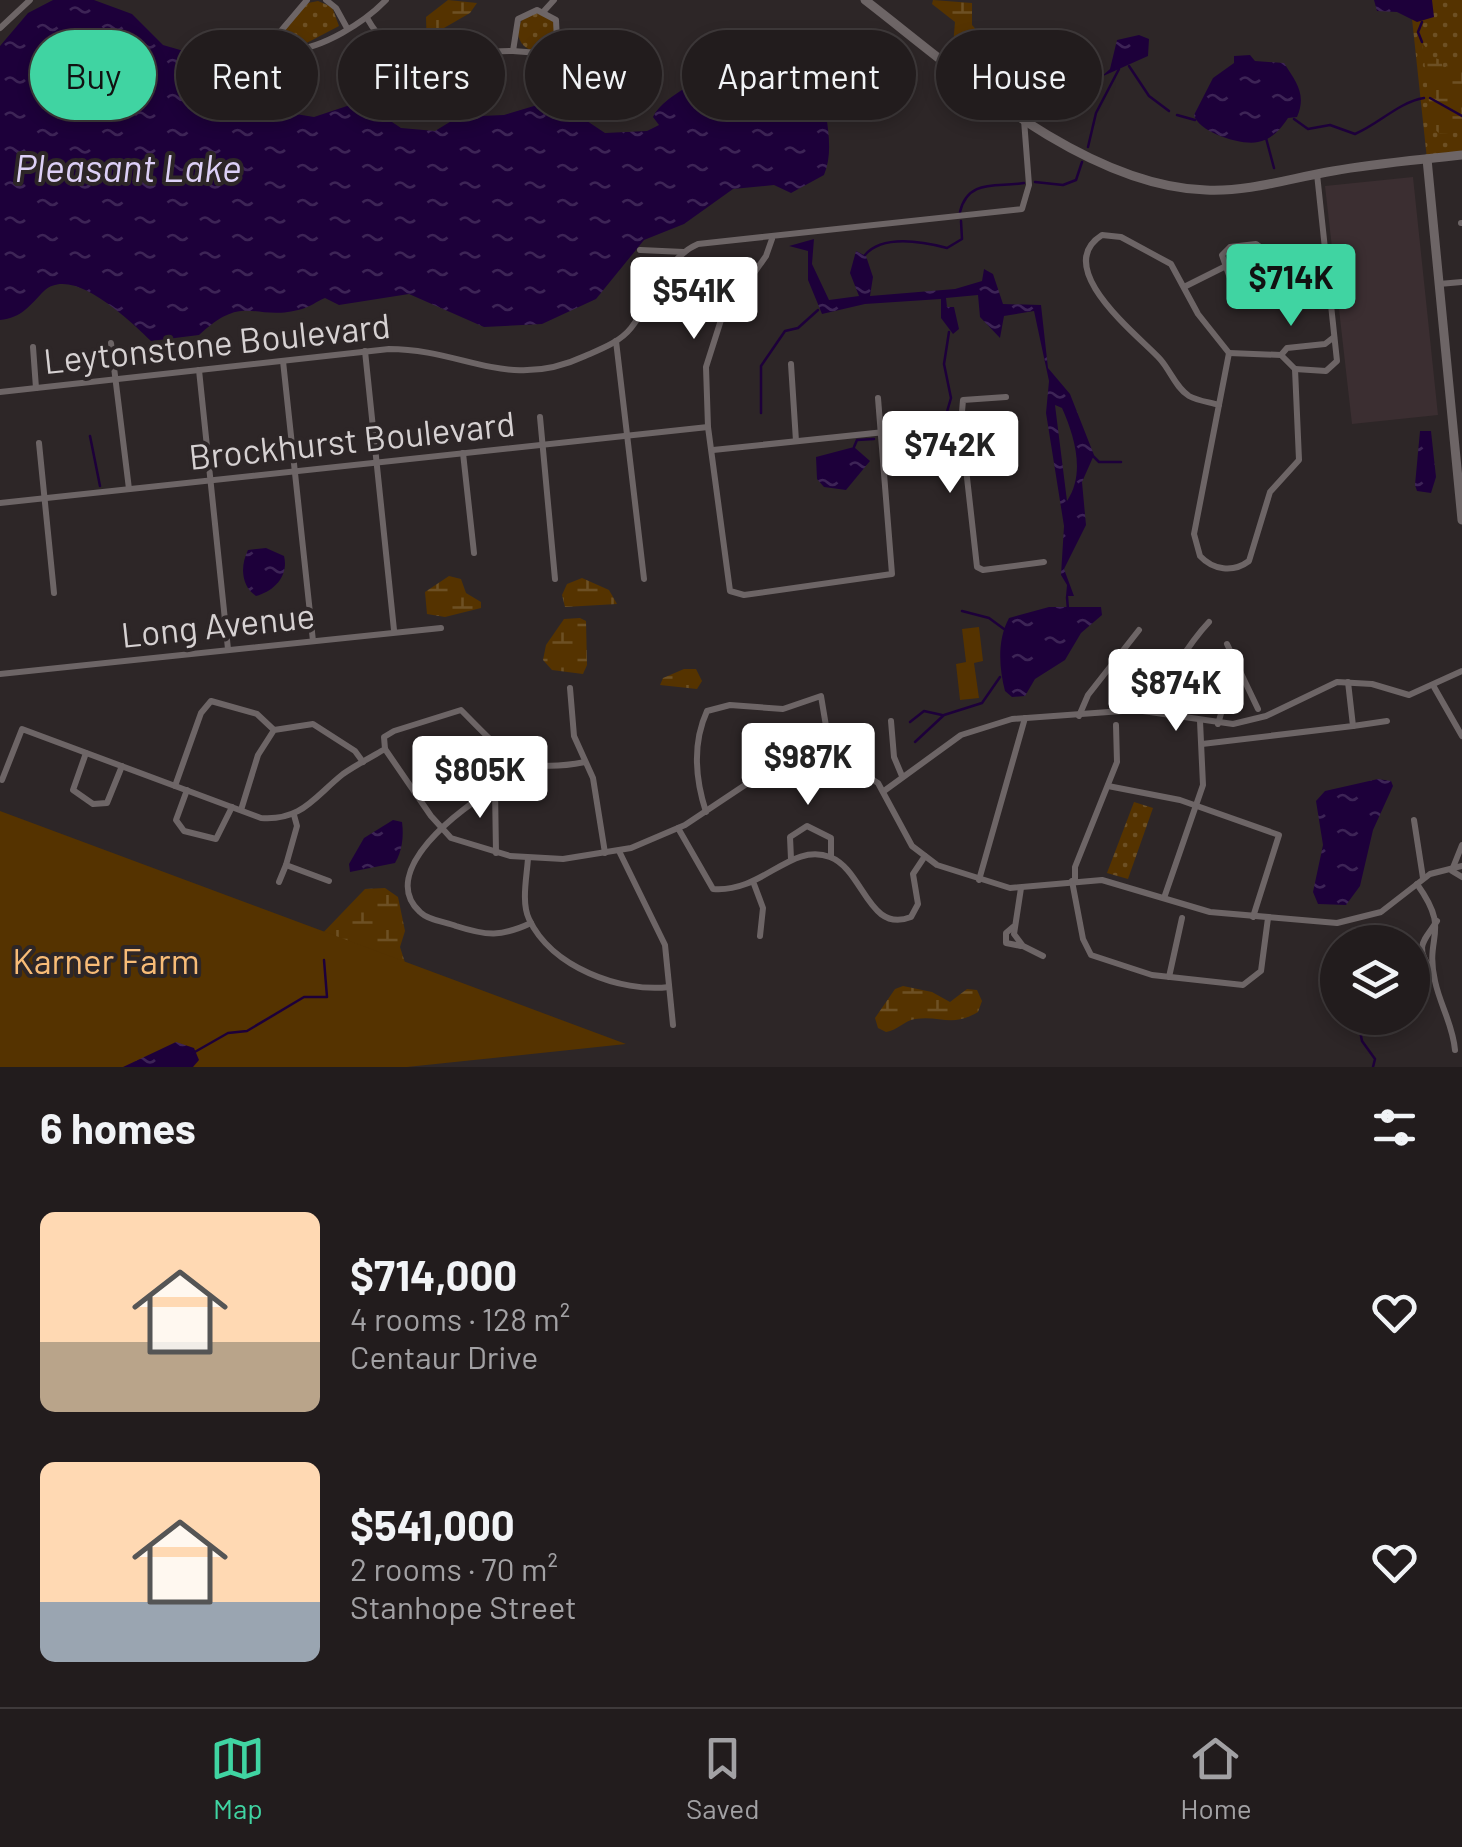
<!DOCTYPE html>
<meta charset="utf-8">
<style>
:root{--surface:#221c1d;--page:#2e292a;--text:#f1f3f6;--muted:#a2a1a4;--line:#3f3a3b;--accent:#40d4a2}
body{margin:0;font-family:Barlow,sans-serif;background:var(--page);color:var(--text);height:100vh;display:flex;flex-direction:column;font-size:38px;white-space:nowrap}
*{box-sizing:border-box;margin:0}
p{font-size:32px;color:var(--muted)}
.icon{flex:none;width:55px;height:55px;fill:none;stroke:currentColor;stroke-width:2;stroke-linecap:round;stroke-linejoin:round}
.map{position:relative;height:1067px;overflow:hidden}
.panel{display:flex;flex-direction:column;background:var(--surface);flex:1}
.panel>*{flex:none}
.hud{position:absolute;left:30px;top:30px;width:1402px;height:90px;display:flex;gap:20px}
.buttons{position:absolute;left:1320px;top:925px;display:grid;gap:20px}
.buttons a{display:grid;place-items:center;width:110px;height:110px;border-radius:50%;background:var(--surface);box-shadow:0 5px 15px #0003,0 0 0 2px var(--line);font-size:50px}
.price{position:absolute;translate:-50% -85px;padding:0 22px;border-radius:10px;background:#fff;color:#222;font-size:32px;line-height:65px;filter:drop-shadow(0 2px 5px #0008)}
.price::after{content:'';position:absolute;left:50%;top:60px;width:30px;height:22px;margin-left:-15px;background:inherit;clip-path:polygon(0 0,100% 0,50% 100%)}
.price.selected{background:var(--accent);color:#111}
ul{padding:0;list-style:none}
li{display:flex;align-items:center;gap:30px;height:250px;padding:0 40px}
li span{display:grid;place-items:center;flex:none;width:280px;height:200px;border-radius:15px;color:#555}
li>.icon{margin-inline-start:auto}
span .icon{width:120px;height:120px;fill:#fffc;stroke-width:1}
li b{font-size:42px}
h2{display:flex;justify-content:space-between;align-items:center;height:120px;padding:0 40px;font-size:42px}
.chip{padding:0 35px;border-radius:45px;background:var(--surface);box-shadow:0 5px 15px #0003,0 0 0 2px var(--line);font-size:35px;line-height:90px}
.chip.selected{background:var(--accent);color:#111}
.tab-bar{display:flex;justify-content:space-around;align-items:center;height:140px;border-top:2px solid var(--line);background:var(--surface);font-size:28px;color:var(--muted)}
.tab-bar a{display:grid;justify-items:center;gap:5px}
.tab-bar .selected{color:var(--accent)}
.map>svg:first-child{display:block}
.built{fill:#3b2e31}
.grass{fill:url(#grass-dots)}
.wetland{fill:url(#wetland-marsh)}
.green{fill:#530}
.water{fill:url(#water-ripples);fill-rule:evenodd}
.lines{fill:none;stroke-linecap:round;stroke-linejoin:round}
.stream{stroke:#1d003a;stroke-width:2.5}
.minor{stroke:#6d6566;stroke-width:6}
.tertiary{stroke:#6d6566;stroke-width:9}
.labels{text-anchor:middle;stroke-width:8;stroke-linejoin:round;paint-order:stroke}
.street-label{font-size:35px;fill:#d6d1d2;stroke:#2d2627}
.park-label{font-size:35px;fill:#f8bc77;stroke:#2d2627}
.water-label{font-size:38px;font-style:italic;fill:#ddd0f7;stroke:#2d2627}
</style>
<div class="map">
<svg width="1462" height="1067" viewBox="0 0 1462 1067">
<defs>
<pattern id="grass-dots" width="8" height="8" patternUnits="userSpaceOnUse" patternTransform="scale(2.5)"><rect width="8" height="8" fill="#530"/><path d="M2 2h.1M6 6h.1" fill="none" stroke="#6d5024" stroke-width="1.8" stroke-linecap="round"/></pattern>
<pattern id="wetland-marsh" width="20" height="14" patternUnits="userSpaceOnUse" patternTransform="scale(2.5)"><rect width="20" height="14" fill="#530"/><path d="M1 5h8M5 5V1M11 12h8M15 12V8" fill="none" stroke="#6d5024"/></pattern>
<pattern id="water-ripples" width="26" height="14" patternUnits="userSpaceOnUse" patternTransform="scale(2.5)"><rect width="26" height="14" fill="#1d003a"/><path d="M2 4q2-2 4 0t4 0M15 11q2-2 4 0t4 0" fill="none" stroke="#3d2456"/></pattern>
</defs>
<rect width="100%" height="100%" fill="#2d2627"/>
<path class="built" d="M1413,177l25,238 -86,9 -27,-238z"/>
<g class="grass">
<path d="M1410,0h52v155l-35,4z"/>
<path d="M318,1l14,6 7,19 -40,21 -8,-1 -7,-15 24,-28z"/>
<circle cx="537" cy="32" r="19"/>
<path d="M1134,802l19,6 -25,71 -21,-6z"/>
</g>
<g class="wetland">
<path d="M448,0l29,3 -7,10 -26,15 -6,22 -11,1 -1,-34z"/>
<path d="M933,0l39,3v22c11,12 21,24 14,41l-21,-3 -12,-17 2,-24 -23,-18z"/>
<path d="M1422,42l10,15 9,3 2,9 19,-15v78l-22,2 -8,-7z"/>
<path d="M449,576l12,3 5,14 15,9v6l-36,9 -18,-3 -2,-22z"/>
<path d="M582,578l27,12 8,14 -52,3 -3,-12 5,-11z"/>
<path d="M580,618l6,3 1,44 -4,9 -31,-4 -9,-10 3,-15 18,-26z"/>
<path d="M684,669h12l6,12 -5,8 -37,-4 3,-7z"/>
<path d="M385,888l13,9 7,34 -5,16 8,25 -91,-33 48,-50z"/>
<path d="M903,986l29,6 18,10 17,-13 10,1 5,11 -4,11c-27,16 -37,3 -63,7 -11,2 -17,11 -29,13l-8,-4 -3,-10 20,-29z"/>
</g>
<g class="green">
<path d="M979,627l4,34 -9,2 5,35 -19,2 -4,-36 10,-2 -4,-33z"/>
<path d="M0,811l626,233 -219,23h-407z"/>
</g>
<g class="water">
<path d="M53,0h41l38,14 31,31 31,9 25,28 33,25 62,10 33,-11 33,8 21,14 34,3 23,-14 46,-2 30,-9 38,5 33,22 42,-2 12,-6 -6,-8c16,-35 130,-74 156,-54 14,11 16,35 17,51 3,21 6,42 -2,61l-33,18 -17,-8 -41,4 -49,35 -40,16 -48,59 -54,25 -58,3 -75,-33 -70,11 -14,-7c-8,3 -15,9 -23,11 -49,14 -56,-18 -103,26l-48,6c-19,-18 -78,-77 -107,-50 -14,14 -22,27 -44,29v-274l28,-33z"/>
<path d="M1374,0h58l2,17 -17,5 -20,-10 -20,-1z"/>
<path d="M1139,35l10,4 -1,17 -47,21 9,-8 7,-29z"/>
<path d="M1250,55l5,6 29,2c12,19 23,31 13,54l-9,1c-8,12 -16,21 -30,24 -15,4 -59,-9 -64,-27l19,-37 21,-15v-7z"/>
<path d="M814,239l-2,25 17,36 30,-4 -9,-23 6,-22 10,5 7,21 -3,19 85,-7 27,-8 2,-12 9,5 10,30 38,1 7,63 22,26 24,61 -12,27 4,43 -22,44 10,27h-8l1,-11 -6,-10 3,-49 -18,-113 3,-32 -15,-70 -30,5 -4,22 -20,-21 -2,-22 -32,3 1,9h7l5,22 -6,5 -12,-16v-19l-76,5 -43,10 -14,-34v-29l-19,-5zM1055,405l7,3c12,27 24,65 5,93z"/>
<path d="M1420,431h11l5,46 -5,16 -14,-2 -2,-6z"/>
<path d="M854,447l16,14 -24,29 -22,-3 -7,-8 -1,-22z"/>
<path d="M266,548l18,8c5,20 -10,35 -28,40 -15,-10 -16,-30 -8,-46z"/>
<path d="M1049,607h52l1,8 -21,18 -16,27 -30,19 -10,17 -13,1 -7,-6c-6,-23 -8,-51 4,-73z"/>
<path d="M1378,779l13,2 2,5 -20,44 -13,56 -14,19 -28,-1 -5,-12 10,-47 -7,-44 9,-10z"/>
<path d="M393,820l9,2c2,15 0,29 -7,41l-45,9 -1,-8 15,-26z"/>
<path d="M176,1042l18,6 5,12 -6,7h-70z"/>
</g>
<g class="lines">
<g class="stream">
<path d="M1422,42l-4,-10 4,-10"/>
<path d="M1129,66l20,30 20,15"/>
<path d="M1430,98l32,18"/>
<path d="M1177,115l18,5"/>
<path d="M1294,119l14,10 22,-4 25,9c24,-10 44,-32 69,-36"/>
<path d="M1266,138l8,30"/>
<path d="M1088,147l8,-34 23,-44"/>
<path d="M1035,182l28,3 13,-5 6,-18"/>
<path d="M960,212c8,-34 38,-24 64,-29"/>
<path d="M865,255c18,-21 59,-13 82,-7l15,-9 -1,-18"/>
<path d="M761,413v-47l24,-35 13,-3 20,-18"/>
<path d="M944,422l7,-24 -7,-34 5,-32"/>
<path d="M90,436l10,50"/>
<path d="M888,437l56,-6"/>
<path d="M854,447l3,-7 17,-1"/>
<path d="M1093,456l6,6h22"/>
<path d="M1067,597l1,13"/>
<path d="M962,611l27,7 15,11"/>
<path d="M910,722l14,-11 18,4"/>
<path d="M915,742l29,-27 38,-12 18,-26"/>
<path d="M1333,948v15l-7,9 6,38 8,10 18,1 4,20 13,18 -2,8"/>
<path d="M193,1053l35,-20 19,-2 57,-34h23l-3,-37"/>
</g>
<g class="minor">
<path d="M307,0l-27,32 1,10 10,8c31,-1 74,-28 95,-50"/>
<path d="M326,0l10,8 11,20"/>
<path d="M537,10l19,10 1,21 -18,12 -26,-2 5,-32z"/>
<path d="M544,11l10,-11"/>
<path d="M367,18c39,69 88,31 146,33"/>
<path d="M0,28l30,-28"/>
<path d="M1461,223h1"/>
<path d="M772,239l-6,17 -45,64 -15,47 2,60 22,164 14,4 148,-21 -14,-176"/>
<path d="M1256,244l7,5 -4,32 -15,10 -13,-10 -9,-26 8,-8z"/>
<path d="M640,250l44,2"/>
<path d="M1439,284l23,-2"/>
<path d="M1184,287l40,-20"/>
<path d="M616,341l28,238"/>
<path d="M111,343l18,146"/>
<path d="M33,347l3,41"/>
<path d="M365,351l29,279"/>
<path d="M1229,353l-35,181 6,22c13,14 33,17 49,5l21,-69 29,-32 -4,-91"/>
<path d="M1229,353l52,2 14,14"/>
<path d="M1281,355l6,-7 38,-4 9,-7"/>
<path d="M283,361l30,280"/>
<path d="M791,364l5,77"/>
<path d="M1295,369l31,2 11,-10 -20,-187"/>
<path d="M199,370l29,279"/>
<path d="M0,392l389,-43c75,0 119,43 196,7 16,-7 35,-14 46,-28 21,-26 34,-70 67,-84l324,-35 7,-24 -5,-65"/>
<path d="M1219,405c-10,-3 -21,-4 -30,-9 -13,-8 -19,-26 -29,-37 -21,-23 -110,-91 -58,-124l19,2 50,27 27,50 31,39"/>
<path d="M540,417l15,162"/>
<path d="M961,424l16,143 6,3 61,-8"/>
<path d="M39,443l15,150"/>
<path d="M713,450l248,-26 2,-24 43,-3"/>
<path d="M463,453l11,100"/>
<path d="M0,503l708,-76"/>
<path d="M1227,644l31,65"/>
<path d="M0,674l441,-46"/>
<path d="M1434,687l28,49"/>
<path d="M570,688l4,48 19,42 12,75"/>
<path d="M1156,711c3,-23 36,-71 53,-89"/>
<path d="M1079,716l9,-21 51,-65"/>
<path d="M891,721l3,36 8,19"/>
<path d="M1218,724l13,-45 9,-8"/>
<path d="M1353,726l34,-5"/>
<path d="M1202,744l151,-18 -5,-44"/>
<path d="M385,749l46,67 20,22 59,18 53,3 68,-11 54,-23 78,-52 59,-12 30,6 26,16 34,63 25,19 73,23 92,-8 108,32 127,11 44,-11 49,-38 32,-8"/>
<path d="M385,749l-1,-12 10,-6 67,-21c44,44 56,65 124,52"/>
<path d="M86,753l-13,37 20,14 14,-1 15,-37"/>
<path d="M2,780l20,-51 239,89c41,3 53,-21 82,-44 13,-9 28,-17 42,-25"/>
<path d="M175,786l26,-73 10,-12 46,13 17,16"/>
<path d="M1108,786l72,14 99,35 -26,82"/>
<path d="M187,790l-11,30 8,11 32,8 16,-32"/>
<path d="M884,791l77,-56 51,-16 124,-9 97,14 33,-8 71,-34 35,2 37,11 53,-24"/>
<path d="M241,810l17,-55 16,-25 39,-6 42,27 8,11"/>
<path d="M706,812c-11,-34 -14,-68 1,-101l23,-6 53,4 38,-13 11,66"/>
<path d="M294,815l3,11 -11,39 43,16"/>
<path d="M1414,820l9,58"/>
<path d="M678,828l35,61c50,4 77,-47 117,-32 34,13 38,77 81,60l7,-13 -5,-30 12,-18"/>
<path d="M619,851l46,94 8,80"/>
<path d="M496,853l-1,-64c-33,17 -119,83 -75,123 8,8 25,10 36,14 31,10 45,11 75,-3"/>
<path d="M528,858c-1,18 -7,44 1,61 22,48 92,74 140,68"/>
<path d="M791,859l-1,-22 17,-11 24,12v19"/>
<path d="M1452,870l10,-25"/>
<path d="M1452,871l10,6"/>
<path d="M979,880l46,-162"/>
<path d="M1072,881l11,58 8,16 61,20 91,10 18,-14 7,-53"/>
<path d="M1075,881v-14l42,-105 -1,-37"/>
<path d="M279,882l7,-17"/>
<path d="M754,884l9,24 -3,28"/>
<path d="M1417,884c35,49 7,50 18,97 5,24 18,44 20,69"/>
<path d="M1021,888l-7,46 9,12 20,10"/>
<path d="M1164,898l39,-113 -3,-64"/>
<path d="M1013,927l-7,6v10l15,3"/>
<path d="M1431,969c-17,-23 -7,-28 6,-48"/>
<path d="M1169,977l13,-59"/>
</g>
<g class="tertiary">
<path d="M865,0c92,71 218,186 341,190 43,2 85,-12 127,-19 43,-8 86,-11 129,-16"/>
<path d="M1427,159l35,361"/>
</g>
</g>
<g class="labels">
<g class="street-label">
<text transform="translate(217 344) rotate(-6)" y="12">Leytonstone Boulevard</text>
<text transform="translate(352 441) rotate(-6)" y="12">Brockhurst Boulevard</text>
<text transform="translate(218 626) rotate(-6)" y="12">Long Avenue</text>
</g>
<g class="park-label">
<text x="106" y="974">Karner Farm</text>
</g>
<g class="water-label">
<text x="128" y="182">Pleasant Lake</text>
</g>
</g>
</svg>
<div class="buttons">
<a><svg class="icon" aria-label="layers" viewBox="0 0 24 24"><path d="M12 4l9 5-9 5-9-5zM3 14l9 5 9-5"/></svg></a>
</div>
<b class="price selected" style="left:1291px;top:329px">$714K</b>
<b class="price" style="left:694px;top:342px">$541K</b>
<b class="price" style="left:950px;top:496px">$742K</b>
<b class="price" style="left:1176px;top:734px">$874K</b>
<b class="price" style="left:808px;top:808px">$987K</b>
<b class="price" style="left:480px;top:821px">$805K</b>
<div class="hud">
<a class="chip selected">Buy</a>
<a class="chip">Rent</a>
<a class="chip">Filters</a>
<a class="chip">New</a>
<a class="chip">Apartment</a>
<a class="chip">House</a>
</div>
</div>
<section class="panel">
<h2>6 homes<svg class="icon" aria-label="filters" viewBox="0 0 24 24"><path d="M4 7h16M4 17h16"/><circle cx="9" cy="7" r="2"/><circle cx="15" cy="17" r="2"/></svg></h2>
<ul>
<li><span style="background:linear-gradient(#ffd9b3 65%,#b9a48a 0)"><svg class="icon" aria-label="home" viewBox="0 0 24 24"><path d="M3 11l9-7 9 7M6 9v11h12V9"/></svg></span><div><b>$714,000</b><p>4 rooms · 128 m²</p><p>Centaur Drive</p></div><svg class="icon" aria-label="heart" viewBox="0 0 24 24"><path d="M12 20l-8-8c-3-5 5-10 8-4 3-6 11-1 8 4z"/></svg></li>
<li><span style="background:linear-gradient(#ffd9b3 70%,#9aa5b1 0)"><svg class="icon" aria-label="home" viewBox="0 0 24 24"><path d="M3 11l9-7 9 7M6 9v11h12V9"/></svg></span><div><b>$541,000</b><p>2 rooms · 70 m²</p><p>Stanhope Street</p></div><svg class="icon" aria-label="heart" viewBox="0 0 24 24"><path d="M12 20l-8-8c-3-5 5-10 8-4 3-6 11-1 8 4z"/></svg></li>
</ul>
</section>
<nav class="tab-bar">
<a class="selected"><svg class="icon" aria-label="map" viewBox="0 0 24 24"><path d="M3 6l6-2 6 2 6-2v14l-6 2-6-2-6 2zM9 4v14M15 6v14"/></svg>Map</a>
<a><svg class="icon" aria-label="saved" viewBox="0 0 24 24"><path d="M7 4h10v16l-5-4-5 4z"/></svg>Saved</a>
<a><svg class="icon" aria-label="home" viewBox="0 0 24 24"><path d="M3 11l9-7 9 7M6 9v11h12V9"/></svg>Home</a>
</nav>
